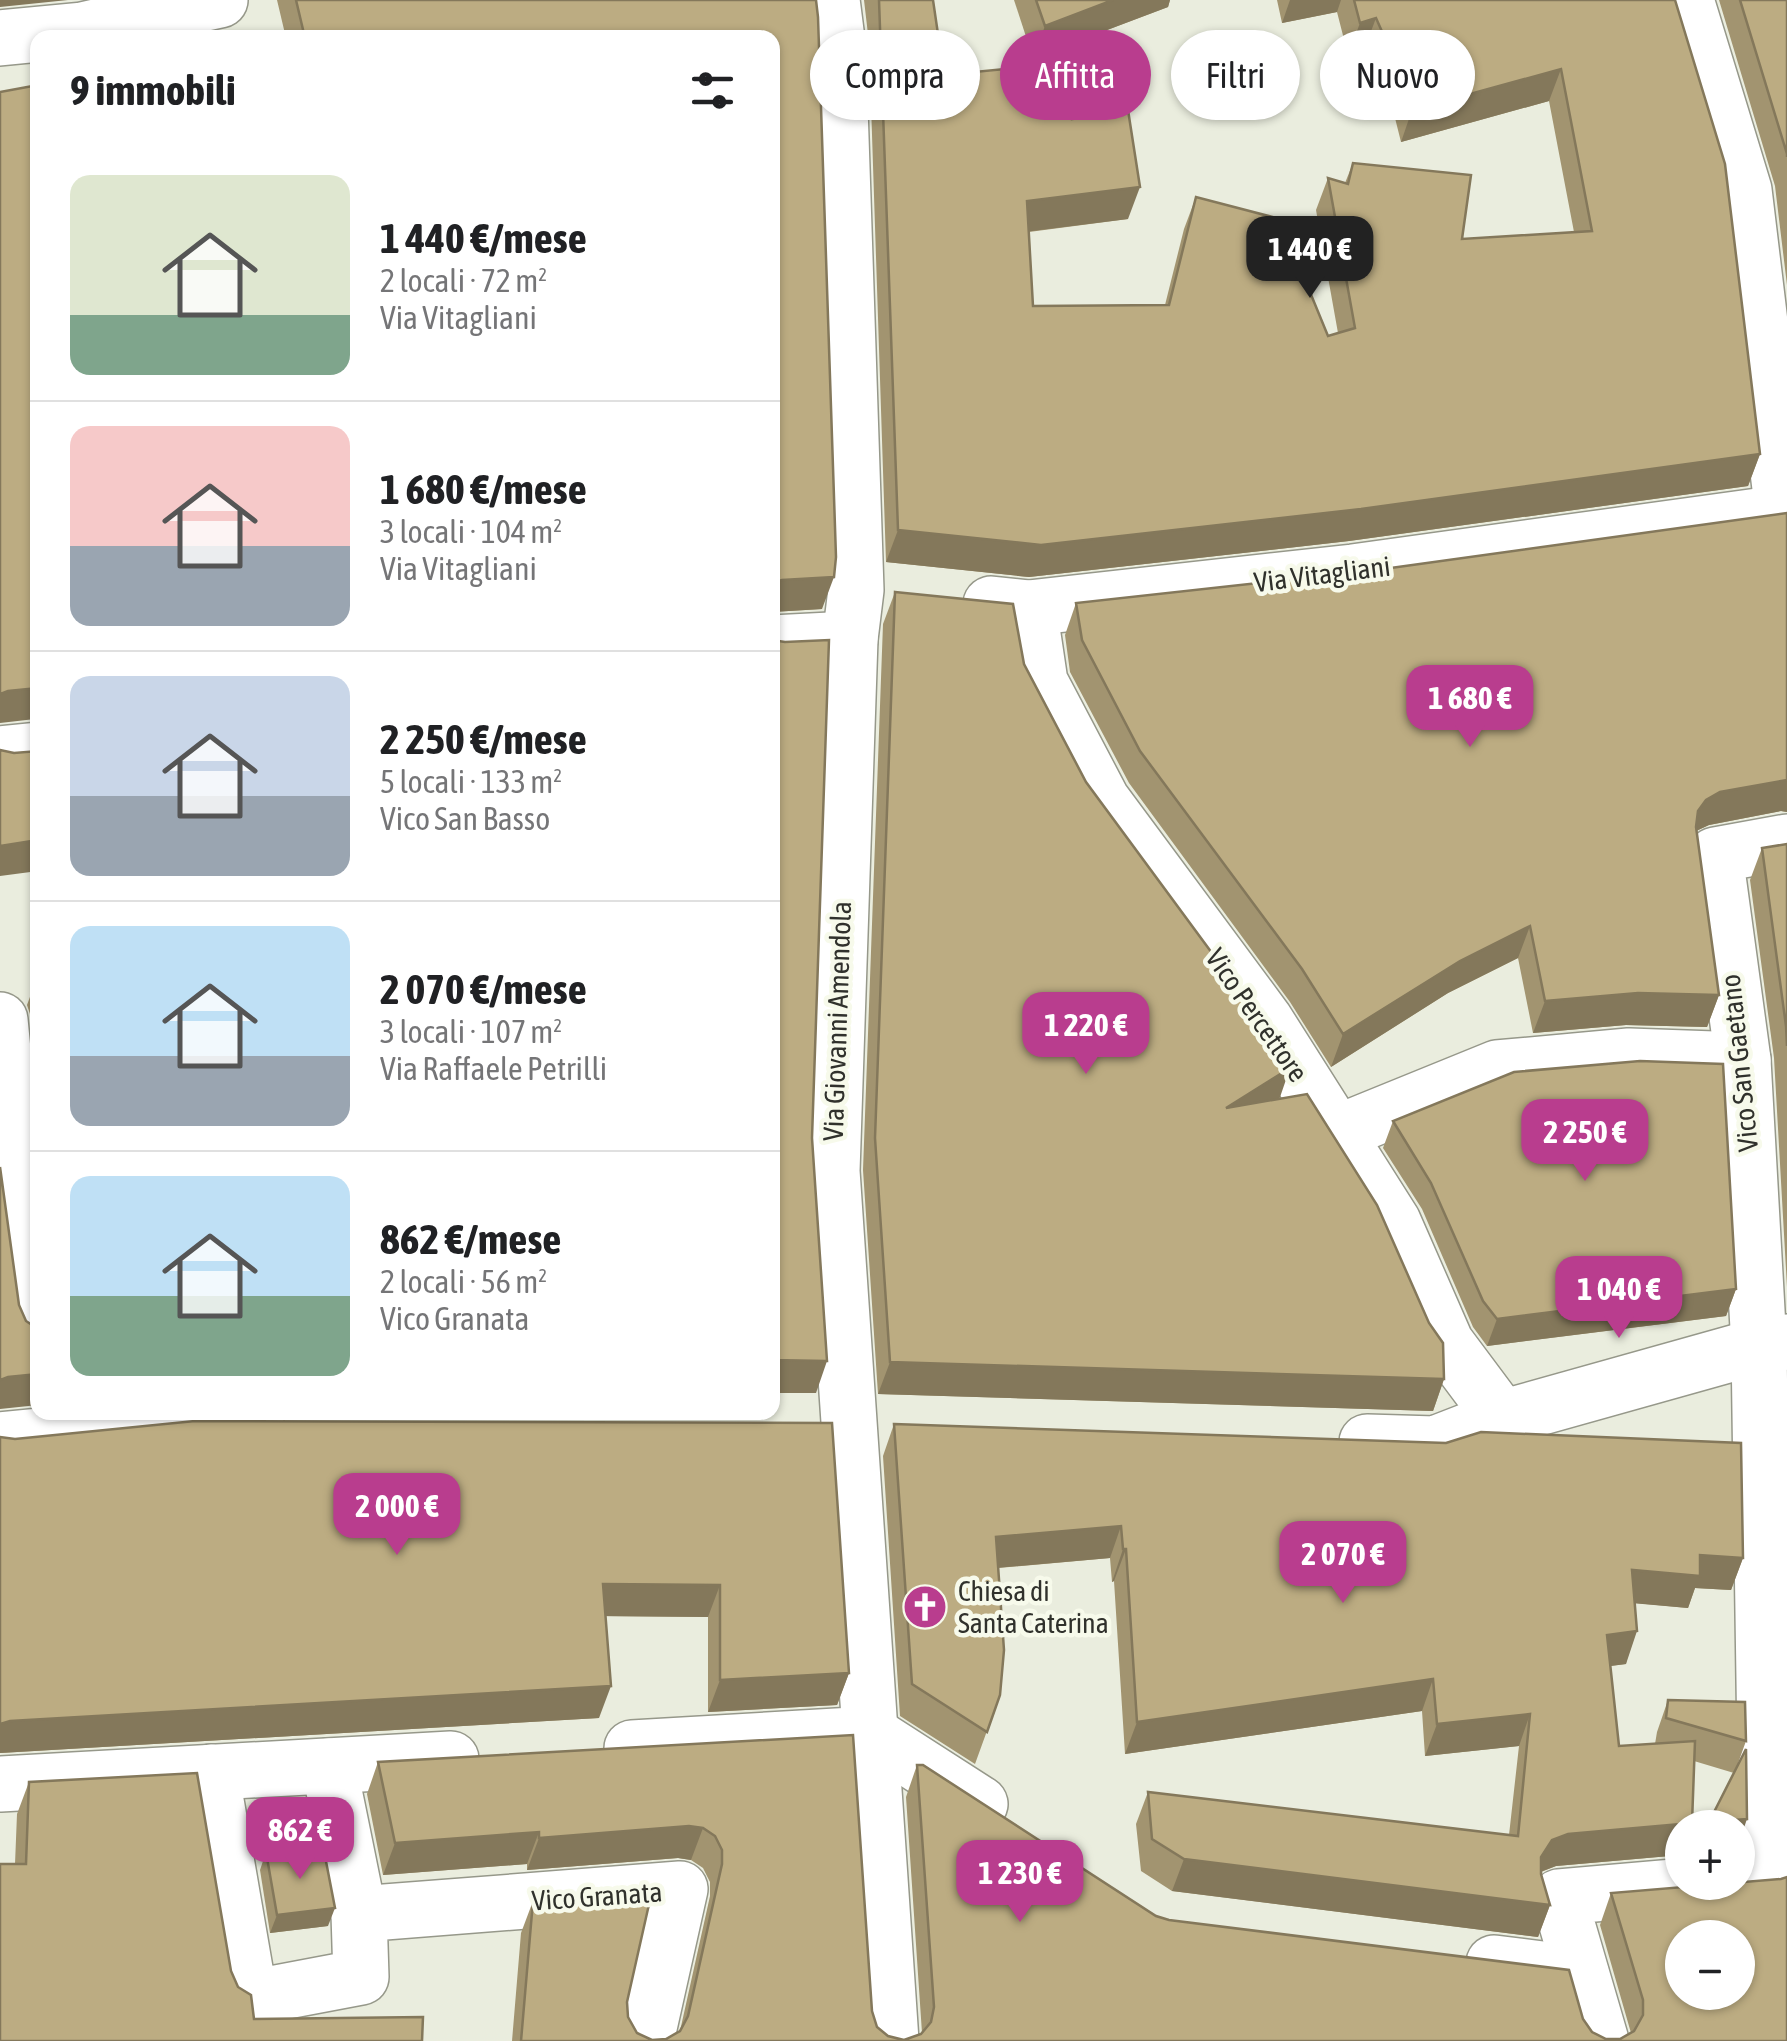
<!DOCTYPE html>
<html lang="it">
<meta charset="utf-8">
<style>
:root{--surface:#fff;--page:#f2f2f2;--text:#202124;--muted:#757577;--line:#e0e0e0;--accent:#b93d8e}
body{margin:0;font-family:"Asap Condensed",sans-serif;background:var(--page);color:var(--text);height:100vh;display:flex;flex-direction:column;font-size:38px;white-space:nowrap}
*{box-sizing:border-box;margin:0}
p{font-size:32px;color:var(--muted)}
.icon{flex:none;width:55px;height:55px;fill:none;stroke:currentColor;stroke-width:2;stroke-linecap:round;stroke-linejoin:round}
.map{position:relative;flex:1;overflow:hidden}
.side{position:absolute;left:30px;top:30px;width:750px;height:1390px;display:flex;flex-direction:column;background:var(--surface);border-radius:20px;box-shadow:0 2px 8px #0004}
.side>*{flex:none}
.guide{position:absolute;left:810px;top:30px;width:825px;height:90px;display:flex;gap:20px}
.controls{position:absolute;left:1665px;top:1810px;display:grid;gap:20px}
.controls a{display:grid;place-items:center;width:90px;height:90px;border-radius:50%;background:var(--surface);box-shadow:0 2px 8px #0004;font-size:50px}
.price{position:absolute;translate:-50% -85px;padding:0 22px;border-radius:20px;background:var(--accent);color:#fff;font-size:32px;line-height:65px;filter:drop-shadow(0 2px 5px #0008)}
.price::after{content:'';position:absolute;left:50%;top:60px;width:30px;height:22px;margin-left:-15px;background:inherit;clip-path:polygon(0 0,100% 0,50% 100%)}
.price.selected{background:#222;color:#fff}
ul{padding:0;list-style:none}
li{display:flex;align-items:center;gap:30px;height:250px;padding:0 40px}
li+li{border-top:2px solid var(--line)}
li span{display:grid;place-items:center;flex:none;width:280px;height:200px;border-radius:20px;color:#555}
li>.icon{margin-inline-start:auto}
span .icon{width:120px;height:120px;fill:#fffc;stroke-width:1}
li b{font-size:42px}
h2{display:flex;justify-content:space-between;align-items:center;height:120px;padding:0 40px;font-size:42px}
.pill{padding:0 35px;border-radius:45px;background:var(--surface);box-shadow:0 2px 8px #0004;font-size:35px;line-height:90px}
.pill.selected{background:var(--accent);color:#fff}
.map>svg:first-child{display:block}
.lines{fill:none;stroke-linecap:round;stroke-linejoin:round}
.minor-casing{stroke:#96988a;stroke-width:58}
.minor{stroke:#fff;stroke-width:55}
.wall{fill:#a29470}
.shaded-wall{fill:#84785b}
.building{fill:#bcac82;stroke:#84785b;stroke-width:2.5;fill-rule:evenodd}
.labels{text-anchor:middle;stroke-width:9;stroke-linejoin:round;paint-order:stroke}
.street-label{font-size:28px;fill:#30312c;stroke:#f7faeb}
.poi-label{font-size:28px;fill:#30312c;stroke:#f7faeb;text-anchor:start}
</style>
<div class="map">
<svg width="1787" height="2041" viewBox="0 0 1787 2041">
<rect width="100%" height="100%" fill="#eaedde"/>
<g class="lines">
<defs>
<g id="minor">
<path d="M832,0l6,47 18,543 -6,49 -18,532 59,870"/>
<path d="M1686,0l58,190 39,323"/>
<path d="M0,38l82,-8 138,-30"/>
<path d="M991,604l38,4 324,-36 434,-60"/>
<path d="M1029,608l11,74 62,118 163,220 128,202 53,121 56,75"/>
<path d="M772,643l78,-4"/>
<path d="M0,754l38,-4"/>
<path d="M0,1020l12,121 26,192"/>
<path d="M1337,1133l160,-65 132,-12 114,4"/>
<path d="M0,1440l182,-18 74,1"/>
<path d="M1367,1442l68,2 67,-26 257,-72 28,-4"/>
<path d="M632,1748l239,-14 109,70"/>
<path d="M329,1766l30,148"/>
<path d="M211,1772l39,226 111,-21 -2,-63 321,-25 -34,152"/>
<path d="M0,1784l451,-25"/>
<path d="M1738,1882l29,-2 -8,-534 -16,-286 -28,-205 72,-13"/>
<path d="M1494,1963l87,11"/>
<path d="M1601,2041l-42,-144 173,-15"/>
</g>
</defs>
<use href="#minor" class="minor-casing"/>
<use href="#minor" class="minor"/>
</g>
<g class="wall">
<path d="M277,0h539l6,609 -50,3v-574h-486z"/>
<path d="M864,0h69l11,75 128,44 56,100 -99,13 4,74 132,-1 19,-76 12,-32 132,139 10,-3 -22,-123 12,-32 17,5 8,-20 109,76 112,-7 -25,-131 -148,41 -6,-24 -31,-68 -16,5 -11,-43 -55,11 -5,-23h398l85,454 -12,32 -399,55 -320,36 -143,-15 -17,-519z"/>
<path d="M1014,0h156l-2,7 -135,51z"/>
<path d="M1719,0h68v285l-12,-99z"/>
<path d="M1787,513v299l-6,-1 -72,14 -13,6 23,164 -12,32 -81,-2 -93,8 -15,-75 -70,35 -117,74 -41,-65 -161,-219 -59,-111 -5,-37 11,-32 293,-32z"/>
<path d="M895,592l129,72 62,118 193,316 165,281 -11,32 -555,-17 -15,-224 20,-546z"/>
<path d="M1787,844v443l-13,-229 -24,-178 12,-32z"/>
<path d="M38,975v106l-7,-64 -4,-12z"/>
<path d="M1393,1121l343,168 -10,27 -239,30 -14,-19 -51,-118 -39,-61z"/>
<path d="M832,1423l17,250 -12,32 -129,7v-95l-103,-1 -6,102 -599,35v-316l15,2z"/>
<path d="M894,1424l849,134 -12,32 -36,-2 -7,20 -53,-5 -9,61 -16,2 9,80 36,-2 2,-12 11,-32 78,41 -10,28 2,59h-31l27,-55 -40,-12 -2,62 -1,5h-9v22l-1,5 -125,11 -15,6 9,33 -12,32 -366,-46 -31,-20 -5,-47 12,-32 361,43 10,-89 -94,10 -3,-45 -297,43 -11,-173 -2,1 -2,-24 -112,10 2,127 -25,69 -75,-48 -17,-260z"/>
<path d="M853,1735l19,276 5,16 11,9 16,4 18,-7 -16,-236 11,-32 239,151 13,4 414,99 9,13 14,7h14l11,-6 -31,-108 11,-32 170,-14 6,162h-1275l9,-108 12,-32 94,101 1,15 9,16 15,7 14,-1 14,-8 30,-135v-14l-7,-14 -12,-8 -13,-2 -151,12v-6l-144,11 -16,-81 11,-32z"/>
<path d="M29,1782l202,189 23,48 -254,22 15,-177 2,-50z"/>
<path d="M266,1852l62,74 -58,7 -10,-63z"/>
</g>
<g class="shaded-wall">
<path d="M0,0h68l-68,7z"/>
<path d="M1113,0h57l-2,7 -135,51 12,-32z"/>
<path d="M1290,0h51l-4,12 -55,11z"/>
<path d="M1376,18l-12,32 -16,5 12,-32z"/>
<path d="M1561,69l-12,32 -148,41 11,-32z"/>
<path d="M1140,187l-12,32 -113,14 12,-32z"/>
<path d="M1760,454l-12,32 -399,55 -320,36 -143,-15 12,-32z"/>
<path d="M834,577l-12,32 -50,3v-29l10,-3z"/>
<path d="M38,688v23l-3,8 -35,4v-29l8,-3z"/>
<path d="M1787,780v32l-6,-1 -72,14 -15,7 4,-21 8,-11 14,-8z"/>
<path d="M38,840v31l-38,5v-30z"/>
<path d="M1530,926l-12,32 -70,35 -117,74 12,-33 117,-73z"/>
<path d="M1638,993l81,2 -12,32 -81,-2 -93,8 12,-32z"/>
<path d="M1290,1068l-11,32 -53,8z"/>
<path d="M1736,1289l-10,27 -239,30 10,-27z"/>
<path d="M772,1360l55,1 -11,32h-44z"/>
<path d="M890,1362l554,17 -11,32 -555,-17z"/>
<path d="M38,1374v31l-38,4v-29l8,-3z"/>
<path d="M1121,1526l-11,32 -126,11 12,-32z"/>
<path d="M1123,1549h3l-12,32 -2,1z"/>
<path d="M1700,1555l43,3 -12,32 -36,-2 -7,20 -68,-6 12,-32z"/>
<path d="M603,1584l117,1 -12,32 -117,-1z"/>
<path d="M1637,1631l-11,33 -31,4 12,-33z"/>
<path d="M849,1673l-12,32 -129,7 12,-32z"/>
<path d="M1433,1679l-11,32 -297,43 12,-32z"/>
<path d="M611,1686l-12,32 -599,35v-29l10,-3z"/>
<path d="M1530,1714l-11,32 -94,10 12,-32z"/>
<path d="M1747,1819l-9,26v-17h-31l2,-6z"/>
<path d="M1692,1823l-1,5h-9v22l-1,5 -125,11 -16,6 1,-15 11,-17 16,-6z"/>
<path d="M689,1826l14,2 -12,32 -13,-2 -151,12 12,-32z"/>
<path d="M539,1832l-12,32 -144,11 12,-32z"/>
<path d="M1184,1859l366,46 -12,32 -366,-46z"/>
<path d="M335,1908l-7,18 -58,7 7,-18z"/>
</g>
<g class="building">
<path d="M296,0h520l2,17 18,540 -2,20 -52,3 -10,3v-545h-467z"/>
<path d="M879,0h54l11,75 123,-12 5,56 56,-9 12,77 -113,14 6,105 136,-1 27,-108 84,22 48,117 27,-8 -27,-150 20,6 5,-21 118,12 -9,64 130,-8 -31,-162 -149,41 -6,-24 -30,-68 -16,5 -6,-23h321l50,164 35,290 -399,55 -320,36 -143,-15z"/>
<path d="M1036,0h77l-68,26z"/>
<path d="M1740,0h47v157v-3z"/>
<path d="M38,85v603l-30,3 -8,3v-602z"/>
<path d="M1787,513v267l-67,12 -14,8 -8,11 -2,16 23,168 -81,-2 -93,8 -15,-75 -70,35 -117,73 -41,-65 -162,-218 -58,-111 -6,-37 293,-32z"/>
<path d="M895,592l118,12 11,60 62,118 165,224 39,62 -64,40 81,-14 70,111 52,118 14,20 1,36 -554,-17 -15,-224z"/>
<path d="M772,640l13,2 44,-2 -17,498 15,223 -55,-1z"/>
<path d="M0,750l14,3 24,-2v89l-38,6z"/>
<path d="M1787,844v202l-1,-20 -24,-178z"/>
<path d="M1640,1061l83,3 13,225 -239,30 -14,-18 -52,-118 -38,-62 121,-49z"/>
<path d="M0,1167l19,138 7,16 12,8v45l-30,3 -8,3z"/>
<path d="M195,1421l637,2 17,250 -129,7v-95l-117,-1 8,102 -601,35 -10,3v-287l15,2z"/>
<path d="M894,1424l552,19 35,-11 260,11 2,115 -43,-3v21l-68,-6 5,61 -30,4 12,111 76,-5 -3,82 -124,11 -16,6 -11,17v17l9,31 -366,-46 -32,-20 -4,-47 370,44 12,-122 -93,10 -4,-45 -296,43 -11,-173h-3l-2,-23 -125,11 8,113 -4,45 -13,37 -75,-48z"/>
<path d="M1668,1700l77,2 1,39 -80,-23z"/>
<path d="M853,1735l19,276 5,16 11,9 16,4 17,-6 10,-12 3,-15 -17,-242h6l233,151 13,4 400,50 14,49 9,13 14,7h14l14,-8 9,-16v-15l-32,-107 170,-14 6,-2v164h-1266l12,-140 119,-10 -25,111 1,15 9,16 15,7 14,-1 14,-8 8,-15 34,-152v-14l-7,-14 -12,-8 -14,-2 -150,12v-6l-144,11 -17,-81zM1682,1938h56v54h-56z"/>
<path d="M1746,1749l1,70 -38,3z"/>
<path d="M197,1773l34,198 7,16 13,8 3,24 169,-2 -1,24h-422v-177h26l3,-82z"/>
<path d="M324,1851l11,57 -58,7 -11,-63z"/>
</g>
<defs>
<symbol id="church-disc" viewBox="-11 -11 22 22"><circle r="9.5" fill="#b93d8e" stroke="#f7faeb"/><path d="M-1.2-6h2.4v3.5h3.3v2.4h-3.3V6h-2.4V-.1h-3.3v-2.4h3.3Z" fill="#fff"/></symbol>
</defs>
<g fill-rule="evenodd">
<use href="#church-disc" x="900" y="1582" width="50" height="50"/>
</g>
<g class="labels">
<g class="street-label">
<text transform="translate(1322 574) rotate(-7)" y="10">Via Vitagliani</text>
<text transform="translate(1257 1015) rotate(55)" y="10">Vico Percettore</text>
<text transform="translate(837 1021) rotate(-88)" y="10">Via Giovanni Amendola</text>
<text transform="translate(1739 1063) rotate(-96)" y="10">Vico San Gaetano</text>
<text transform="translate(597 1896) rotate(-4)" y="10">Vico Granata</text>
</g>
<g class="poi-label">
<text x="958" y="1601">Chiesa di<tspan x="958" dy="32">Santa Caterina</tspan></text>
</g>
</g>
</svg>
<div class="controls">
<a>+</a>
<a>−</a>
</div>
<b class="price selected" style="left:1310px;top:301px">1 440 €</b>
<b class="price" style="left:1470px;top:750px">1 680 €</b>
<b class="price" style="left:1086px;top:1077px">1 220 €</b>
<b class="price" style="left:1585px;top:1184px">2 250 €</b>
<b class="price" style="left:1619px;top:1341px">1 040 €</b>
<b class="price" style="left:397px;top:1558px">2 000 €</b>
<b class="price" style="left:1343px;top:1606px">2 070 €</b>
<b class="price" style="left:300px;top:1882px">862 €</b>
<b class="price" style="left:1020px;top:1925px">1 230 €</b>
<div class="guide">
<a class="pill">Compra</a>
<a class="pill selected">Affitta</a>
<a class="pill">Filtri</a>
<a class="pill">Nuovo</a>
</div>
<section class="side">
<h2>9 immobili<svg class="icon" aria-label="filters" viewBox="0 0 24 24"><path d="M4 7h16M4 17h16"/><circle cx="9" cy="7" r="2"/><circle cx="15" cy="17" r="2"/></svg></h2>
<ul>
<li><span style="background:linear-gradient(#dfe7d0 70%,#7fa58c 0)"><svg class="icon" aria-label="home" viewBox="0 0 24 24"><path d="M3 11l9-7 9 7M6 9v11h12V9"/></svg></span><div><b>1 440 €/mese</b><p>2 locali · 72 m²</p><p>Via Vitagliani</p></div></li>
<li><span style="background:linear-gradient(#f6c9c9 60%,#9aa5b1 0)"><svg class="icon" aria-label="home" viewBox="0 0 24 24"><path d="M3 11l9-7 9 7M6 9v11h12V9"/></svg></span><div><b>1 680 €/mese</b><p>3 locali · 104 m²</p><p>Via Vitagliani</p></div></li>
<li><span style="background:linear-gradient(#c9d6e8 60%,#9aa5b1 0)"><svg class="icon" aria-label="home" viewBox="0 0 24 24"><path d="M3 11l9-7 9 7M6 9v11h12V9"/></svg></span><div><b>2 250 €/mese</b><p>5 locali · 133 m²</p><p>Vico San Basso</p></div></li>
<li><span style="background:linear-gradient(#bfe0f5 65%,#9aa5b1 0)"><svg class="icon" aria-label="home" viewBox="0 0 24 24"><path d="M3 11l9-7 9 7M6 9v11h12V9"/></svg></span><div><b>2 070 €/mese</b><p>3 locali · 107 m²</p><p>Via Raffaele Petrilli</p></div></li>
<li><span style="background:linear-gradient(#bfe0f5 60%,#7fa58c 0)"><svg class="icon" aria-label="home" viewBox="0 0 24 24"><path d="M3 11l9-7 9 7M6 9v11h12V9"/></svg></span><div><b>862 €/mese</b><p>2 locali · 56 m²</p><p>Vico Granata</p></div></li>
</ul>
</section>
</div>
